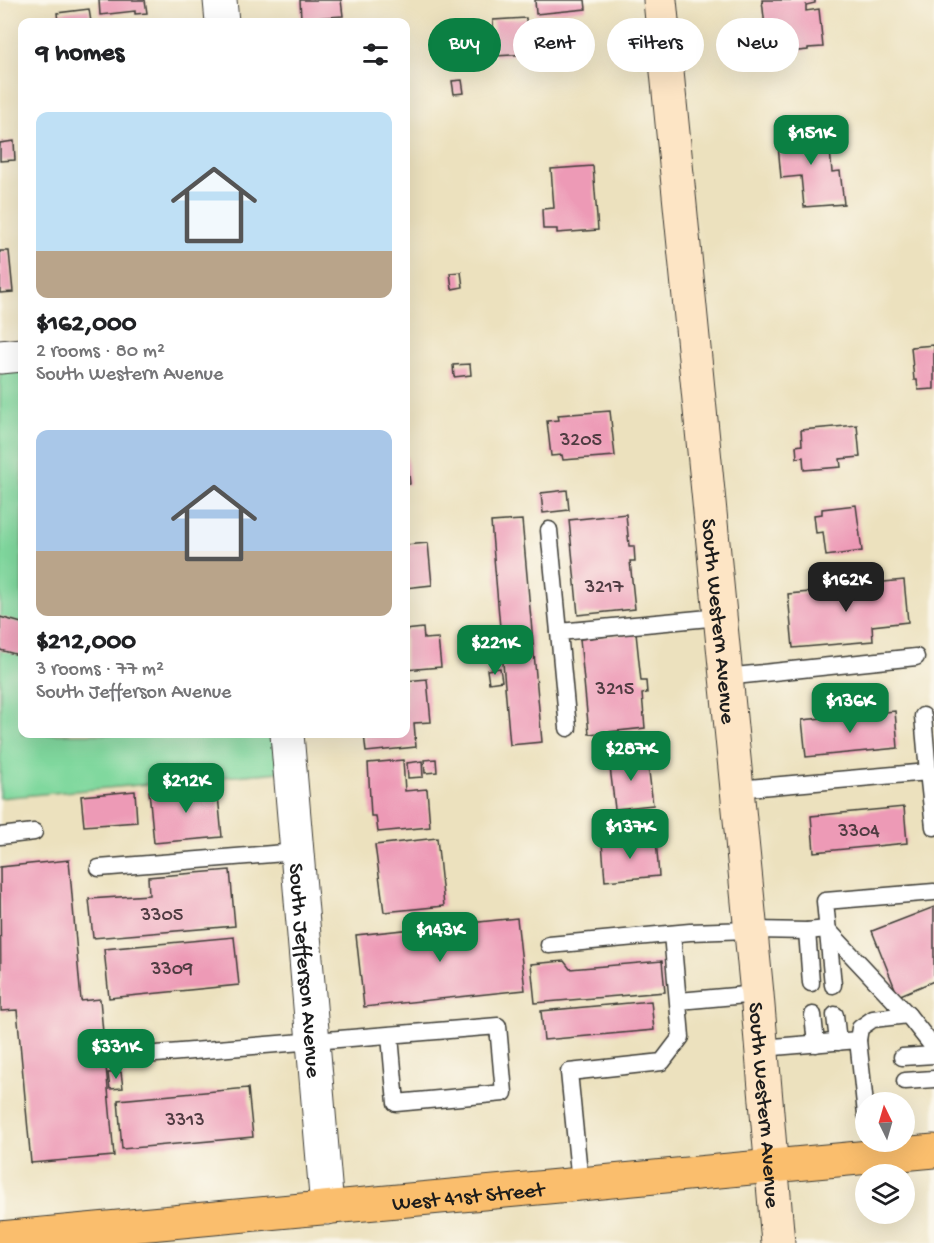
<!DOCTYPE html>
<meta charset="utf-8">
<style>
:root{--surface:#fff;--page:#f2f2f2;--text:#202124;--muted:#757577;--accent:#0b8043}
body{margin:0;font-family:"Gochi Hand",sans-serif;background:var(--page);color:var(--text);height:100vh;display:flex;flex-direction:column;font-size:22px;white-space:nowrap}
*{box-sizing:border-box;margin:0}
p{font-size:20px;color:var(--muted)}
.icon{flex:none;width:33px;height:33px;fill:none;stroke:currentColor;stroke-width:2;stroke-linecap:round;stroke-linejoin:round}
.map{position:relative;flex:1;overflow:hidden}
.panel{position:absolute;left:18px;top:18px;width:392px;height:720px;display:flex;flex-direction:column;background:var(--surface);border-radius:12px;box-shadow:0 6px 24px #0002}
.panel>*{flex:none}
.guide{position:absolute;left:428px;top:18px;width:416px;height:54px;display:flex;gap:12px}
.needle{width:39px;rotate:355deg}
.fabs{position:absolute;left:855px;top:1092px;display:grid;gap:12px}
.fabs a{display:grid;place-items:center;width:60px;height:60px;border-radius:50%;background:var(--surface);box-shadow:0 6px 24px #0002;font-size:30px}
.price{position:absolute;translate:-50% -51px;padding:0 14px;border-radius:12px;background:var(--accent);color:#fff;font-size:20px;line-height:39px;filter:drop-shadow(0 2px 3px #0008)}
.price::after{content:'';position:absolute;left:50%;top:36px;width:18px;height:14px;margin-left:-9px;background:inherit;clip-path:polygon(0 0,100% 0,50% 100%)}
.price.active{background:#222;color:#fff}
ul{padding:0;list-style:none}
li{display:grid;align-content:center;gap:12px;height:318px;padding:0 18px}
li span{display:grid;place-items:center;height:186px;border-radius:12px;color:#555}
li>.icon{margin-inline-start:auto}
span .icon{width:108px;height:108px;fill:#fffc;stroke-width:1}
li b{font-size:26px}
h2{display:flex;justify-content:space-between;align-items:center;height:72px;padding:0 18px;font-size:26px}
.pill{padding:0 21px;border-radius:27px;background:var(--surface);box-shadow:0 6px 24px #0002;font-size:21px;line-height:54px}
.pill.active{background:var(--accent);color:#fff}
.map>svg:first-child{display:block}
.green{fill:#80d89e;stroke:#4e7a5d;stroke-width:1.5}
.building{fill:#ed9ab6}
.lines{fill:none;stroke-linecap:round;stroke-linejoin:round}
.lane-casing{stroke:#3b3a34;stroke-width:19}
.street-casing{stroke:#3b3a34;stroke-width:35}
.secondary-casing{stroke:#3b3a34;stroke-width:35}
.primary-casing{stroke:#3b3a34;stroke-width:35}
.lane{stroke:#fff;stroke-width:16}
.street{stroke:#fff;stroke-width:33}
.secondary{stroke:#fde5c5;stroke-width:33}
.primary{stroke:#fabe6d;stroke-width:33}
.labels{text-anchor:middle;stroke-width:4.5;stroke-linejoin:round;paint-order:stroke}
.number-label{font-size:20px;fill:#503c42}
.street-label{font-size:22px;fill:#1c1c1c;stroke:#fbf7ec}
</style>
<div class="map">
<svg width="934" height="1243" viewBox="0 0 934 1243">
<rect width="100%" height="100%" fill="#fbf7ec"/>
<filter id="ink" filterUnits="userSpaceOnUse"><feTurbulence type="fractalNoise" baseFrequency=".0167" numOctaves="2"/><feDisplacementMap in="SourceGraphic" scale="12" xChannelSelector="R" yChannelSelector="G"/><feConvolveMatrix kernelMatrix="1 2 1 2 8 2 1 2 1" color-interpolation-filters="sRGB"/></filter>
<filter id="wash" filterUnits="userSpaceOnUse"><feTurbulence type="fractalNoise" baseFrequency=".008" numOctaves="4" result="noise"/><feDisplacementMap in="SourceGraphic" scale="24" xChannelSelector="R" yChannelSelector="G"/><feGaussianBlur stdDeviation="1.35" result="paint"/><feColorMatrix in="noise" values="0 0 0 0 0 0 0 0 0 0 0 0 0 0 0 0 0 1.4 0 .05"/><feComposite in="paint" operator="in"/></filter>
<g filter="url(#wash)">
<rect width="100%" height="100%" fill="#ece1be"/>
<path class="green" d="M22,355v379h265l3,37 -290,27v-442z"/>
<g id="blocks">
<g class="building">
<path d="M99,0h46l2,13 -12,1v-3l-35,4z"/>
<path d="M300,0h41l2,16 -42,3z"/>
<path d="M535,0h50l1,9 -50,5z"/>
<path d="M762,0h53v3l-9,2v6l13,-2 4,38 -15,1v2l-40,4z"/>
<path d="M89,9l2,13h-33l-1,-9z"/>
<path d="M526,18l2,36 -33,2 -2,-36z"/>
<path d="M462,80l2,13 -10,1 -2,-13z"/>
<path d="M828,129l4,43 8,-1 4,33 -40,3 -3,-31 -20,2 -4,-44z"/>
<path d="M14,141l1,19 -15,1v-18z"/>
<path d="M593,166l5,64 -41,3v-4h-14l-1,-20 12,-1 -3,-39z"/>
<path d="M0,251h9l4,41 -13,1z"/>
<path d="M461,272l2,15 -11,2 -2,-16z"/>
<path d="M934,345v44l-16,1 -1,-10h-3l-3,-33z"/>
<path d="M470,364l1,11 -17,2 -1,-12z"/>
<path d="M610,411l5,45 -52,4 -1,-5 -11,1 -4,-35 12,-1 -1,-5z"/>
<path d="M857,425l3,32 -20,2 1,8 -37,3 -1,-13 -6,1 -1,-12 6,-1 -1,-15z"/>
<path d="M405,457h2l3,27 -5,1z"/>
<path d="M567,490l2,20 -26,3 -2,-20z"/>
<path d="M856,505l6,46 -36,5 -3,-24 -7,1 -2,-18 8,-1v-5z"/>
<path d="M626,514l3,32h5l1,15h-5l5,48 -57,6 -9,-95z"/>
<path d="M522,520l20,222 -32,3 -19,-223z"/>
<path d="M428,543l4,42 -27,3v-43z"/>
<path d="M904,580l4,42 -36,4 1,15 -80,7 -5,-54 67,-6 -1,-3z"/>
<path d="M0,617l22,6v33l-22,-6z"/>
<path d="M423,628l1,11 14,-1 3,29 -36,3v-40z"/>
<path d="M636,633l5,48h5l1,12 -5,1 3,34 -56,6 -9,-95z"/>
<path d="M500,668l2,13 -13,2 -2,-13z"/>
<path d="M427,679l4,43 -17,1 2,24 -50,5 -2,-18h41v-53z"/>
<path d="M895,711l3,37 -92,9 -4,-37z"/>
<path d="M647,755l6,50 -38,4 -6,-50z"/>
<path d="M436,759l1,13 -12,1 -1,-13z"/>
<path d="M403,760l2,31 22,-2 3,38 -52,5 -2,-16h-5l-3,-53z"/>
<path d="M422,761l1,16 -15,1 -1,-15z"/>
<path d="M217,785l5,52 -68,6 -5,-52z"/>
<path d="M135,791l2,31 -53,4 -3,-30z"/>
<path d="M904,807l3,36 -93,9 -3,-36z"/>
<path d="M437,838l7,68 -60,6 -9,-67z"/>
<path d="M656,839l3,37 -54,5 -3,-38z"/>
<path d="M69,860l12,141 19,-2 14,157 -83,7 -14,-153 -16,1 -1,-144z"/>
<path d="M230,870l5,56 -142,12 -4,-39 60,-4 -1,-18z"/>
<path d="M934,907v74l-36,15 -26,-65z"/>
<path d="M517,918l8,72 -161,17 -8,-72z"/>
<path d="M234,937l5,48 -130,13 -5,-49z"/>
<path d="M564,961l6,8 92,-8 3,31 -130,11 -4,-39z"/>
<path d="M651,1001l3,29 -110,10 -3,-29z"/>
<path d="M117,1034l1,13 -11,1 -2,-13z"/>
<path d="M121,1072l2,16 -13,1 -2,-16z"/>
<path d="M248,1088l5,49 -131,12 -4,-49z"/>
</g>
</g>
</g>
<g filter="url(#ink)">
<use href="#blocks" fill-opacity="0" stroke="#3b3a34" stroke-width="1.5"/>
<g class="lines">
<defs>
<g id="lane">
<path d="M549,530l10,102"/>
<path d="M725,677l191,-20"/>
<path d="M923,716l5,56"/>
<path d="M568,728l-9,-96 161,-15"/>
<path d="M737,789l191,-17 6,55"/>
<path d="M0,836l34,-4"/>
<path d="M99,868l198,-16"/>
<path d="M827,929l81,86 26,33"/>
<path d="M807,931l4,52"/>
<path d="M549,945l141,-13 60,-2 57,1 20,-2"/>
<path d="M833,985l-8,-84 109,-9"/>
<path d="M679,1001l78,-7"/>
<path d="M813,1015l3,29"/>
<path d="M835,1015l3,27"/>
<path d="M858,1040l2,-12 13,-9 35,-4"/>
<path d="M762,1048l96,-8 8,74"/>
<path d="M144,1055l354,-29 6,67 -108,10 -6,-67"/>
<path d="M902,1057l32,-2"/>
<path d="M905,1081l29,-2"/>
<path d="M580,1183l-11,-111 93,-10 19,-25 -9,-103"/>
</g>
<g id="street">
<path d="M220,0l2,22"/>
<path d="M0,357l22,-2"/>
<path id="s1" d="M287,734l40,474"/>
</g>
<g id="secondary">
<path id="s2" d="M660,0l97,994 21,249"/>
</g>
<g id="primary">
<path id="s3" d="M0,1238l934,-87"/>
</g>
</defs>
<use href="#lane" class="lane-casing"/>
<use href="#street" class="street-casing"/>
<use href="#secondary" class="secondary-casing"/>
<use href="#primary" class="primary-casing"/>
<use href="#lane" class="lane"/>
<use href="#street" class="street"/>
<use href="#secondary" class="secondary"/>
<use href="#primary" class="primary"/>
</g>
</g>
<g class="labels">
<g class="number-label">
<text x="581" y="445">3205</text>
<text x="604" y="592">3217</text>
<text x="615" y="694">3215</text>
<text x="859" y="836">3304</text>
<text x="162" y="920">3305</text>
<text x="172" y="974">3309</text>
<text x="185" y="1125">3313</text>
</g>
<g class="street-label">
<text dy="8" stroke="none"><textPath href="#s2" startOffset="624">South Western Avenue</textPath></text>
<text dy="8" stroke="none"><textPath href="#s1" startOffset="237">South Jefferson Avenue</textPath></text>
<text dy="8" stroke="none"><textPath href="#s2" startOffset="1110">South Western Avenue</textPath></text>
<text dy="8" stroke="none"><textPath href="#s3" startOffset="470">West 41st Street</textPath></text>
</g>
</g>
</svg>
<div class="fabs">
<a><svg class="needle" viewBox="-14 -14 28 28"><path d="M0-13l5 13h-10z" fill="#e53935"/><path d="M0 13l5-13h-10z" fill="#757577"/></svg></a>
<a><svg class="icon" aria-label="layers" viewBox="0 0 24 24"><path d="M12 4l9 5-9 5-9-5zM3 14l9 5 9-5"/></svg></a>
</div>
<b class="price" style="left:811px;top:166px">$151K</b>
<b class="price active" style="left:846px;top:613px">$162K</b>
<b class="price" style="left:495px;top:676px">$221K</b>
<b class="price" style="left:850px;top:734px">$136K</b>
<b class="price" style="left:631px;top:782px">$287K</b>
<b class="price" style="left:186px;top:814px">$212K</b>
<b class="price" style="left:630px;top:860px">$137K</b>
<b class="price" style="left:440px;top:963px">$143K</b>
<b class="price" style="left:116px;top:1080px">$331K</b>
<div class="guide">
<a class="pill active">Buy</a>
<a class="pill">Rent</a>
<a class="pill">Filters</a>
<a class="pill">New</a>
</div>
<section class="panel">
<h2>9 homes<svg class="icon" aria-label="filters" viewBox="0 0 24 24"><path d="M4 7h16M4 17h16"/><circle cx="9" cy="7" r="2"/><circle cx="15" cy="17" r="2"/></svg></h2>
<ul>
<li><span style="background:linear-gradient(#bfe0f5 75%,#b9a48a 0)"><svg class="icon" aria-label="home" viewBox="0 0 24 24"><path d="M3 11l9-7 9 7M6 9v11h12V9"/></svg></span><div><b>$162,000</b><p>2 rooms · 80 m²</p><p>South Western Avenue</p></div></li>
<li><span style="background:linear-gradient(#a9c7e8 65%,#b9a48a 0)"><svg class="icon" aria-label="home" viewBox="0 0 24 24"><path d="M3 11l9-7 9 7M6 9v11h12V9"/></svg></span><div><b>$212,000</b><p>3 rooms · 77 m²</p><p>South Jefferson Avenue</p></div></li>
</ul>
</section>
</div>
